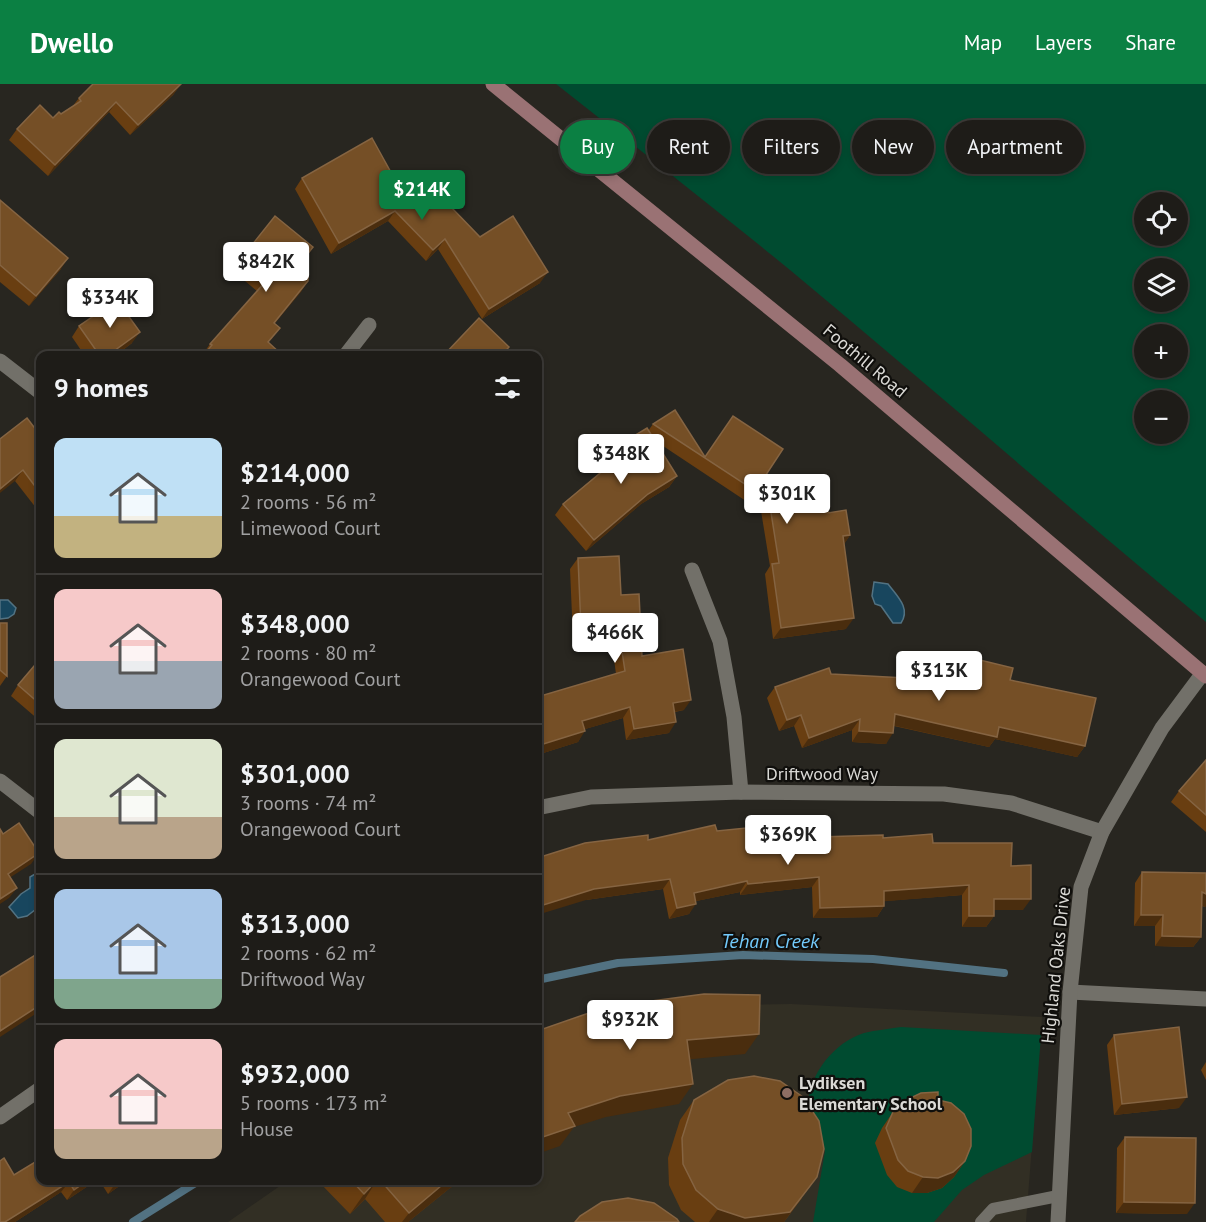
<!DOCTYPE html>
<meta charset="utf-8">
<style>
:root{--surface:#1e1c18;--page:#2b2925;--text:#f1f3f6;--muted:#a1a1a2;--line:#3c3a37;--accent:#0b8043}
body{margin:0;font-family:"PT Sans",sans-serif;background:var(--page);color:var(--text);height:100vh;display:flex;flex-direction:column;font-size:22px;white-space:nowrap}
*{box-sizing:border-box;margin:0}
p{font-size:20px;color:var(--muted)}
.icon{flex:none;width:33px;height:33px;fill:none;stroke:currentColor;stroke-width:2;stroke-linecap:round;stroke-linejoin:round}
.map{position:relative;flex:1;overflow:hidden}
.sheet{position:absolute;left:36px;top:267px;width:506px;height:834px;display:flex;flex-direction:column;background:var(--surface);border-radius:12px;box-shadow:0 3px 9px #0003,0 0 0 2px var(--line)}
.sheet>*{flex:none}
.guide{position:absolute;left:560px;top:36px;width:556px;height:54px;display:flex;gap:12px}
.controls{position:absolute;left:1134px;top:108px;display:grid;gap:12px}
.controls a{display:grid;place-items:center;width:54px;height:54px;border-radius:50%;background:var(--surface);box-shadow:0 3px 9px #0003,0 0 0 2px var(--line);font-size:30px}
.price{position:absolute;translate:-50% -51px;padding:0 14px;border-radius:6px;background:#fff;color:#222;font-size:20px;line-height:39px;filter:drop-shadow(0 2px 3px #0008)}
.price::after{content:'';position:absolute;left:50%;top:36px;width:18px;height:14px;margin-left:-9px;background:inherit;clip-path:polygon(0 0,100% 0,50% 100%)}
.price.active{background:var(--accent);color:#fff}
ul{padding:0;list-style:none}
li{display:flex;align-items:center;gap:18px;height:150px;padding:0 18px}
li+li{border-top:2px solid var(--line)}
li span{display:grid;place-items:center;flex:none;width:168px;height:120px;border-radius:12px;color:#555}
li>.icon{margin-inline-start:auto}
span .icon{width:72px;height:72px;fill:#fffc;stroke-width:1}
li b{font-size:26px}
h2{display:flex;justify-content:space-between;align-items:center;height:72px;padding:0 18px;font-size:26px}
.pill{padding:0 21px;border-radius:27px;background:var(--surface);box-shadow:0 3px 9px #0003,0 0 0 2px var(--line);font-size:21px;line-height:54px}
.pill.active{background:var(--accent);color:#fff}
header{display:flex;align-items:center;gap:36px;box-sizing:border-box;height:84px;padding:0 30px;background:var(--accent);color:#fff}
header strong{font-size:28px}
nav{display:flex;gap:33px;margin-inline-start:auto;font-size:21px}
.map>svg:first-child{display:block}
.built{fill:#322f24}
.green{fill:#004b30;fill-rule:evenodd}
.water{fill:#18465e;stroke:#527282;stroke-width:1.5}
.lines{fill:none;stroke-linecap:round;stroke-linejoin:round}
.stream{stroke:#527282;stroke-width:8}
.service{stroke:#727069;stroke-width:12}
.minor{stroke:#727069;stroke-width:15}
.secondary{stroke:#9a7274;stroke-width:15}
.wall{fill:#693e11}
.shaded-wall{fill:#4a2d0e}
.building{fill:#754f26;stroke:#856442;stroke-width:1.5}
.education-dot{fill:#8d6e63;stroke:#100f0c;stroke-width:2}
.labels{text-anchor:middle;stroke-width:4.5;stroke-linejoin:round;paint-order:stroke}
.street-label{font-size:18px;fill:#dbdad6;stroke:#100f0c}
.poi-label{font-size:18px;font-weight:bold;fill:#dbdad6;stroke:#100f0c;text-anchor:start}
.water-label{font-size:20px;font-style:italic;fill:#73cafb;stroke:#100f0c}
</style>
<header>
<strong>Dwello</strong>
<nav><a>Map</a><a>Layers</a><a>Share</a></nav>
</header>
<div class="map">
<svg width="1206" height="1138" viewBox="0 0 1206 1138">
<rect width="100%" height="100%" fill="#282620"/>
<path class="built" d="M791,920l251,13 -16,205h-798l59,-41 250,-1v-148l127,-26z"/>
<g class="green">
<path d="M556,0h650v538c-140,-116 -276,-236 -416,-352 -77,-63 -155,-124 -234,-186zM1144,118h34v34h-34zM1144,184h34v34h-34zM1178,250v34h-34v-34zM1144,316h34v34h-34z"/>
<path d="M901,943l140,8 -9,117 -48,23 -22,15 -28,32h-121l12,-71c-7,-11 -13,-21 -16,-34 -7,-34 22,-74 55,-84 12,-3 25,-4 37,-6z"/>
</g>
<g class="water">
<path d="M874,498l14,2c9,12 23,24 13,39h-8l-12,-17 -6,-2 -3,-8z"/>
<path d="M0,516h8l8,8 -2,6 -6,4 -8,1z"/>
<path d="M40,787v35l-13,10 -9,2 -9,-11 12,-13 9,-6v-11z"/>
</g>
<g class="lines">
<g class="stream">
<path d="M537,896l81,-17 125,-8 130,4 131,14"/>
<path d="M133,1138l67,-42"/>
</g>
<path class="service" d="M981,1138l12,-13 65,-13"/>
<g class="minor">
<path d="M345,272l24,-31"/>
<path d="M0,277l40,31"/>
<path d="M692,486l28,71 14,76 7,75"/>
<path d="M0,697l40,31"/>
<path d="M537,724l54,-11 150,-5 203,2 67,9 91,29"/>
<path d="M1070,908l136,7"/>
<path d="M0,1033l40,-28"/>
<path d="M1058,1138l12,-230 11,-105 21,-55 60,-104 41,-55"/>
</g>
<path class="secondary" d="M493,0l347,281 366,311"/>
</g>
<g class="wall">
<path d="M181,0l-8,11 -43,40 -21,-23 -61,64 -39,-36 8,-11 36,-11 8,-4 11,-7 7,-9z"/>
<path d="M302,94l101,16 77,43 60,46 -58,36 -44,-70 -12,12 -38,-40 -57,33 -36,-65z"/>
<path d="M0,116l61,69 -32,37 -29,-24z"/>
<path d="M313,163l-14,19 9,15 -34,43 -2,15 -69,16v-1l7,-10 47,-53 -25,-21 8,-10z"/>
<path d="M79,242l53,17 -17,13h-30l-13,-19z"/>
<path d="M653,340l52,33 53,30 70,26 22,22 -6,9 2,85 -73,10 -8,-65 5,-8 -9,-55 -107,-71 23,36 -8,11 -28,17 -55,47 -31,-36 8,-11 56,-48 -2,-4 7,-10 24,-11z"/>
<path d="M40,351v78l-25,-32z"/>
<path d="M40,451v16l-6,-7z"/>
<path d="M578,474l43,37 21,61 42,54 -9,2 -6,21 -43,7 -3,-22 -38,11 -7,13 -41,13v-58l79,-23 -5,-37 -38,2 -3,-70z"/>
<path d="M0,539l7,53 -7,10z"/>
<path d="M951,569l59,27 75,66 -8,11 -82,-18 -6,8 -95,-21 -8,18 -34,-2v-12l-50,18 -8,-22 -15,5 -12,-33 8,-11 165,-7 3,-16z"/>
<path d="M40,575v62l-29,-25 7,-11z"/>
<path d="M1206,676v72l-35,-30 8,-11z"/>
<path d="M717,747l62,16 35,-3 5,-7 64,1 50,5 78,23 12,44h-29v6l-8,11h-24v-32l-78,6v5l-7,11 -64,1 -1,-31 -72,8v-3l-44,9 -7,13 -20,5 -6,-30 -77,11 62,-60z"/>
<path d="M1142,788l64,35 -5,-1v31l-8,10 -38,-1v-20h-21l1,-43z"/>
<path d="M1114,951l65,73 -65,7 -7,-70z"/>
<path d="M1206,978v18l-5,-10z"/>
<path d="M694,1016l108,98 -18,24h-89l-14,-12 -12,-25 -1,-27 12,-38z"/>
<path d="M938,1016l27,61 -11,16 -12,11 -15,5h-15l-15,-6 -10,-12 -12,-32 7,-15 11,-16z"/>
<path d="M1125,1053l62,77 -71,-1 1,-65z"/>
<path d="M14,1091l83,5 -30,20 -6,-8 -46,30h-15z"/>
<path d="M99,1096h29l-20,14z"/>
<path d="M320,1096h144l-14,8 -42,34h-23l-20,-23 -15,15 -31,-32z"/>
</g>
<g class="shaded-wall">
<path d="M181,0l-8,11 -43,40 8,-10z"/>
<path d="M116,18l-7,10 -61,64 7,-11z"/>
<path d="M395,127l-7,10 -57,33 8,-11z"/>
<path d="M445,155l-7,10 -12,12 7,-11z"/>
<path d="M68,174l-7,11 -32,37 7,-10z"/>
<path d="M548,188l-8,11 -58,36 7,-10z"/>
<path d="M308,197l-7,11 -35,42 8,-11z"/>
<path d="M140,248l-8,11 -17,13h-8z"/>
<path d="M23,386l-8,11 -15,12v-4z"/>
<path d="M677,392l-8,11 -28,17 -55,47 8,-11 54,-46z"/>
<path d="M850,451l-7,11v-10z"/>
<path d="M854,534l-8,11 -73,10 8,-11z"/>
<path d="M618,542l-7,11 -38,2 8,-11z"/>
<path d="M691,616l-7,10 -18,3 7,-10z"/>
<path d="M630,623l-7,11 -48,14 7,-11z"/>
<path d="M895,630l104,13 86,19 -8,11 -82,-18 -6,8 -102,-23z"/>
<path d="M801,631l-7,11 -15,5 8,-11z"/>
<path d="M860,635l-8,11 -50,18 7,-10z"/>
<path d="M676,638l-7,11 -43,7 8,-11z"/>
<path d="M585,647l-7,11 -41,13v-9z"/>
<path d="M859,647l34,2 -7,11 -34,-2z"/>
<path d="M39,769l-8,11 -31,20 8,-10z"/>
<path d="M819,793l-7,10 -72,8 8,-11z"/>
<path d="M670,795l-7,10 -77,11 -49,15v-8l57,-18z"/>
<path d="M747,797l-7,11 -53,11 7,-10z"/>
<path d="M969,801l-7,10 -86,7 8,-11z"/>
<path d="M17,804l-8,10 -9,6v-5z"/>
<path d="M1202,808l4,2v13l-12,-5z"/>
<path d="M994,815h37l-8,11h-37z"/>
<path d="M696,820l-7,10 -20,5 8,-11z"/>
<path d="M884,822l-7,11 -64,1 7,-10z"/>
<path d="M1141,831h22l-8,11h-21z"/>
<path d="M969,832h25l-8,11h-24z"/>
<path d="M1162,852l39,1 -8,10 -38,-1z"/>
<path d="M40,921v6l-40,26v-6z"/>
<path d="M759,950l-14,20 -73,7 15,-21z"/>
<path d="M693,1000l-14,20 -73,13 -32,10 -14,19 -23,8v-15l31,-26 52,-17z"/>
<path d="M1187,1013l-8,11 -65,7 8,-11z"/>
<path d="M965,1077l-11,16 -12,11 -15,5h-15l11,-16z"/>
<path d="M817,1093l-33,45h-75l9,-13z"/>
<path d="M88,1096h9l-30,20 7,-10z"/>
<path d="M120,1096h8l-20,14 7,-10z"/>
<path d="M377,1096l-12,19 -15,15 14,-20z"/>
<path d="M448,1096h16l-14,8 -42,34h-6l7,-9z"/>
<path d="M69,1098l-8,10 -46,30h-10z"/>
<path d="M1124,1118l71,1 -8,11 -71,-1z"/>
</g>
<g class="building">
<path d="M93,0h88l-43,41 -22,-23 -61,63 -38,-36 23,-24 13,13 6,-6 2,2 20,-13 -2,-3z"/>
<path d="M372,54l31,56 19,-17 58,60 33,-21 35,56 -59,37 -44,-70 -12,11 -38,-39 -56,32 -37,-65z"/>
<path d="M0,116l68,58 -32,38 -36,-31z"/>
<path d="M275,132l38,31 -14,18 9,8v8l-34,42 6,5 -12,14 12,11 -2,3h-75l9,-11 -2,-1 56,-63 -26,-21z"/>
<path d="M117,216l23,32 -33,24h-7l-21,-30z"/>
<path d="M479,234l30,29 -8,9h-58z"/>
<path d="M675,326l30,47 28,-41 50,33 -25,38 65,-11 5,37 18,-3 4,25 -7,1 11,82 -73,10 -9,-64 7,-1 -10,-63 -116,-76z"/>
<path d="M27,334l13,17v58l-17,-23 -23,19v-50z"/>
<path d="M647,344l30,48 -29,18 -54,46 -31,-36 66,-55 -5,-7z"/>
<path d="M619,472l2,39 18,-1 3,62 41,-7 8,51 -18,3 3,19 -42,7 -4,-22 -48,14 3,10 -48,15v-49l88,-26 -7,-45 -37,2 -3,-70z"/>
<path d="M0,539h7v53l-7,-6z"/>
<path d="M951,569l62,15 -3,12 86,18 -11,48 -86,-19 -2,10 -102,-23 -2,19 -34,-2 1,-12 -51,19 -8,-23 -14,5 -12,-33 54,-19 2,6 113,6z"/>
<path d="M40,575v45l-22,-19z"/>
<path d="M1206,676v55l-27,-24z"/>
<path d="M19,739l20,30 -31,21 9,14 -17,11v-70l3,5z"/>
<path d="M715,741l2,6 59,-6 3,22 40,-4v-6l64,-2v3l49,-4 1,9h79l-1,23 20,-1v34h-37v17h-25v-31l-85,6v15l-64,2 -1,-31 -71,7 -1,-3 -53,12 2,11 -19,4 -7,-29 -76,10 -57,18v-49l48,-15 63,-8v5z"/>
<path d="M1142,788l64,1v21l-4,-2 -1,45 -39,-1 1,-21h-22z"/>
<path d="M40,868v53l-40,26v-54z"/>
<path d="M704,910l56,1 -1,39 -72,6 6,44 -73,12 -52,17 7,13 -38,13v-108l49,-17 58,-12z"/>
<path d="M1179,943l8,70 -65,7 -8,-69z"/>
<path d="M754,992l26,5 23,16 16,24 5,28 -7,28 -27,35 -45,6 -27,-9 -22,-19 -13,-26 -1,-26 12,-38 34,-20z"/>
<path d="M938,1008v8l13,3 13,11 7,15v17l-6,15 -12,11 -15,6 -15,-1 -15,-6 -10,-11 -12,-32 7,-16 11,-11 17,-8z"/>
<path d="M1125,1053l71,1 -1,65 -71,-1z"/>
<path d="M4,1074l10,17 26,-16v21h48l-14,10 -5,-8 -64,40h-5v-61z"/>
<path d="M113,1096h7l-5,4z"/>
<path d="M351,1096h26l-13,14z"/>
<path d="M380,1096h68l-39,33z"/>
<path d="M628,1114l26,5 23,16 2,3h-104l5,-6 22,-14z"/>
</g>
<circle class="education-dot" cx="787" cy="1009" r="6"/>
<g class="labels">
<g class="street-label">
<text transform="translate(865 277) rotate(40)" y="6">Foothill Road</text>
<text x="822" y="696">Driftwood Way</text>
<text transform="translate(1056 881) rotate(-84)" y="6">Highland Oaks Drive</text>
</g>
<g class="poi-label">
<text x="799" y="1005">Lydiksen<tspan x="799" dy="21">Elementary School</tspan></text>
</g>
<g class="water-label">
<text x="770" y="864">Tehan Creek</text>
</g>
</g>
</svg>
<div class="controls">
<a><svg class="icon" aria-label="locate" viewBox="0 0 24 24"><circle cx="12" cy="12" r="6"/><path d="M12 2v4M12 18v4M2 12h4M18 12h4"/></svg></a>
<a><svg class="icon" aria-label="layers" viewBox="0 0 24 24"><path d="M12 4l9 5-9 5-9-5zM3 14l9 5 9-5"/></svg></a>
<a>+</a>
<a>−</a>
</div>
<b class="price active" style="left:422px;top:137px">$214K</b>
<b class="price" style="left:266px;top:209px">$842K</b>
<b class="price" style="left:110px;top:245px">$334K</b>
<b class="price" style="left:621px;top:401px">$348K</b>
<b class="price" style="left:787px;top:441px">$301K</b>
<b class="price" style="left:615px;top:580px">$466K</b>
<b class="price" style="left:939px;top:618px">$313K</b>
<b class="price" style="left:788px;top:782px">$369K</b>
<b class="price" style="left:630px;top:967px">$932K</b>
<div class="guide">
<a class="pill active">Buy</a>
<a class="pill">Rent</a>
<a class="pill">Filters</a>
<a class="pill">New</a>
<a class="pill">Apartment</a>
</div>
<section class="sheet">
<h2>9 homes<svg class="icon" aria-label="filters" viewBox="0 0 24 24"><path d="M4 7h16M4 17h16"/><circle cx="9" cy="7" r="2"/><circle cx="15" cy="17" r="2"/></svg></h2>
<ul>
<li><span style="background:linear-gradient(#bfe0f5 65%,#c2b280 0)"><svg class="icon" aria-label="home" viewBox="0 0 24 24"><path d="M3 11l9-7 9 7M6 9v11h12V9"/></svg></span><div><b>$214,000</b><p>2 rooms · 56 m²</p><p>Limewood Court</p></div></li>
<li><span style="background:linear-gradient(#f6c9c9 60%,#9aa5b1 0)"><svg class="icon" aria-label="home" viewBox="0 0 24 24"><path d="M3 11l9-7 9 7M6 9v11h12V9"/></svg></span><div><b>$348,000</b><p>2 rooms · 80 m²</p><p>Orangewood Court</p></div></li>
<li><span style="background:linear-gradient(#dfe7d0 65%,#b9a48a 0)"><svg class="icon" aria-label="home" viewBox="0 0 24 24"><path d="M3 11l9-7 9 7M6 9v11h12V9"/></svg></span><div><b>$301,000</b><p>3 rooms · 74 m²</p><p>Orangewood Court</p></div></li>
<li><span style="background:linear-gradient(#a9c7e8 75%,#7fa58c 0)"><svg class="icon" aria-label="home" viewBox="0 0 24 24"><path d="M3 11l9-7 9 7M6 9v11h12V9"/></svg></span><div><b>$313,000</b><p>2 rooms · 62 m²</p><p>Driftwood Way</p></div></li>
<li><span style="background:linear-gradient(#f6c9c9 75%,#b9a48a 0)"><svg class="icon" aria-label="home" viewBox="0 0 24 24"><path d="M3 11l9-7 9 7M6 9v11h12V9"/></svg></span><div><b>$932,000</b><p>5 rooms · 173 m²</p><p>House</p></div></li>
</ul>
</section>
</div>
